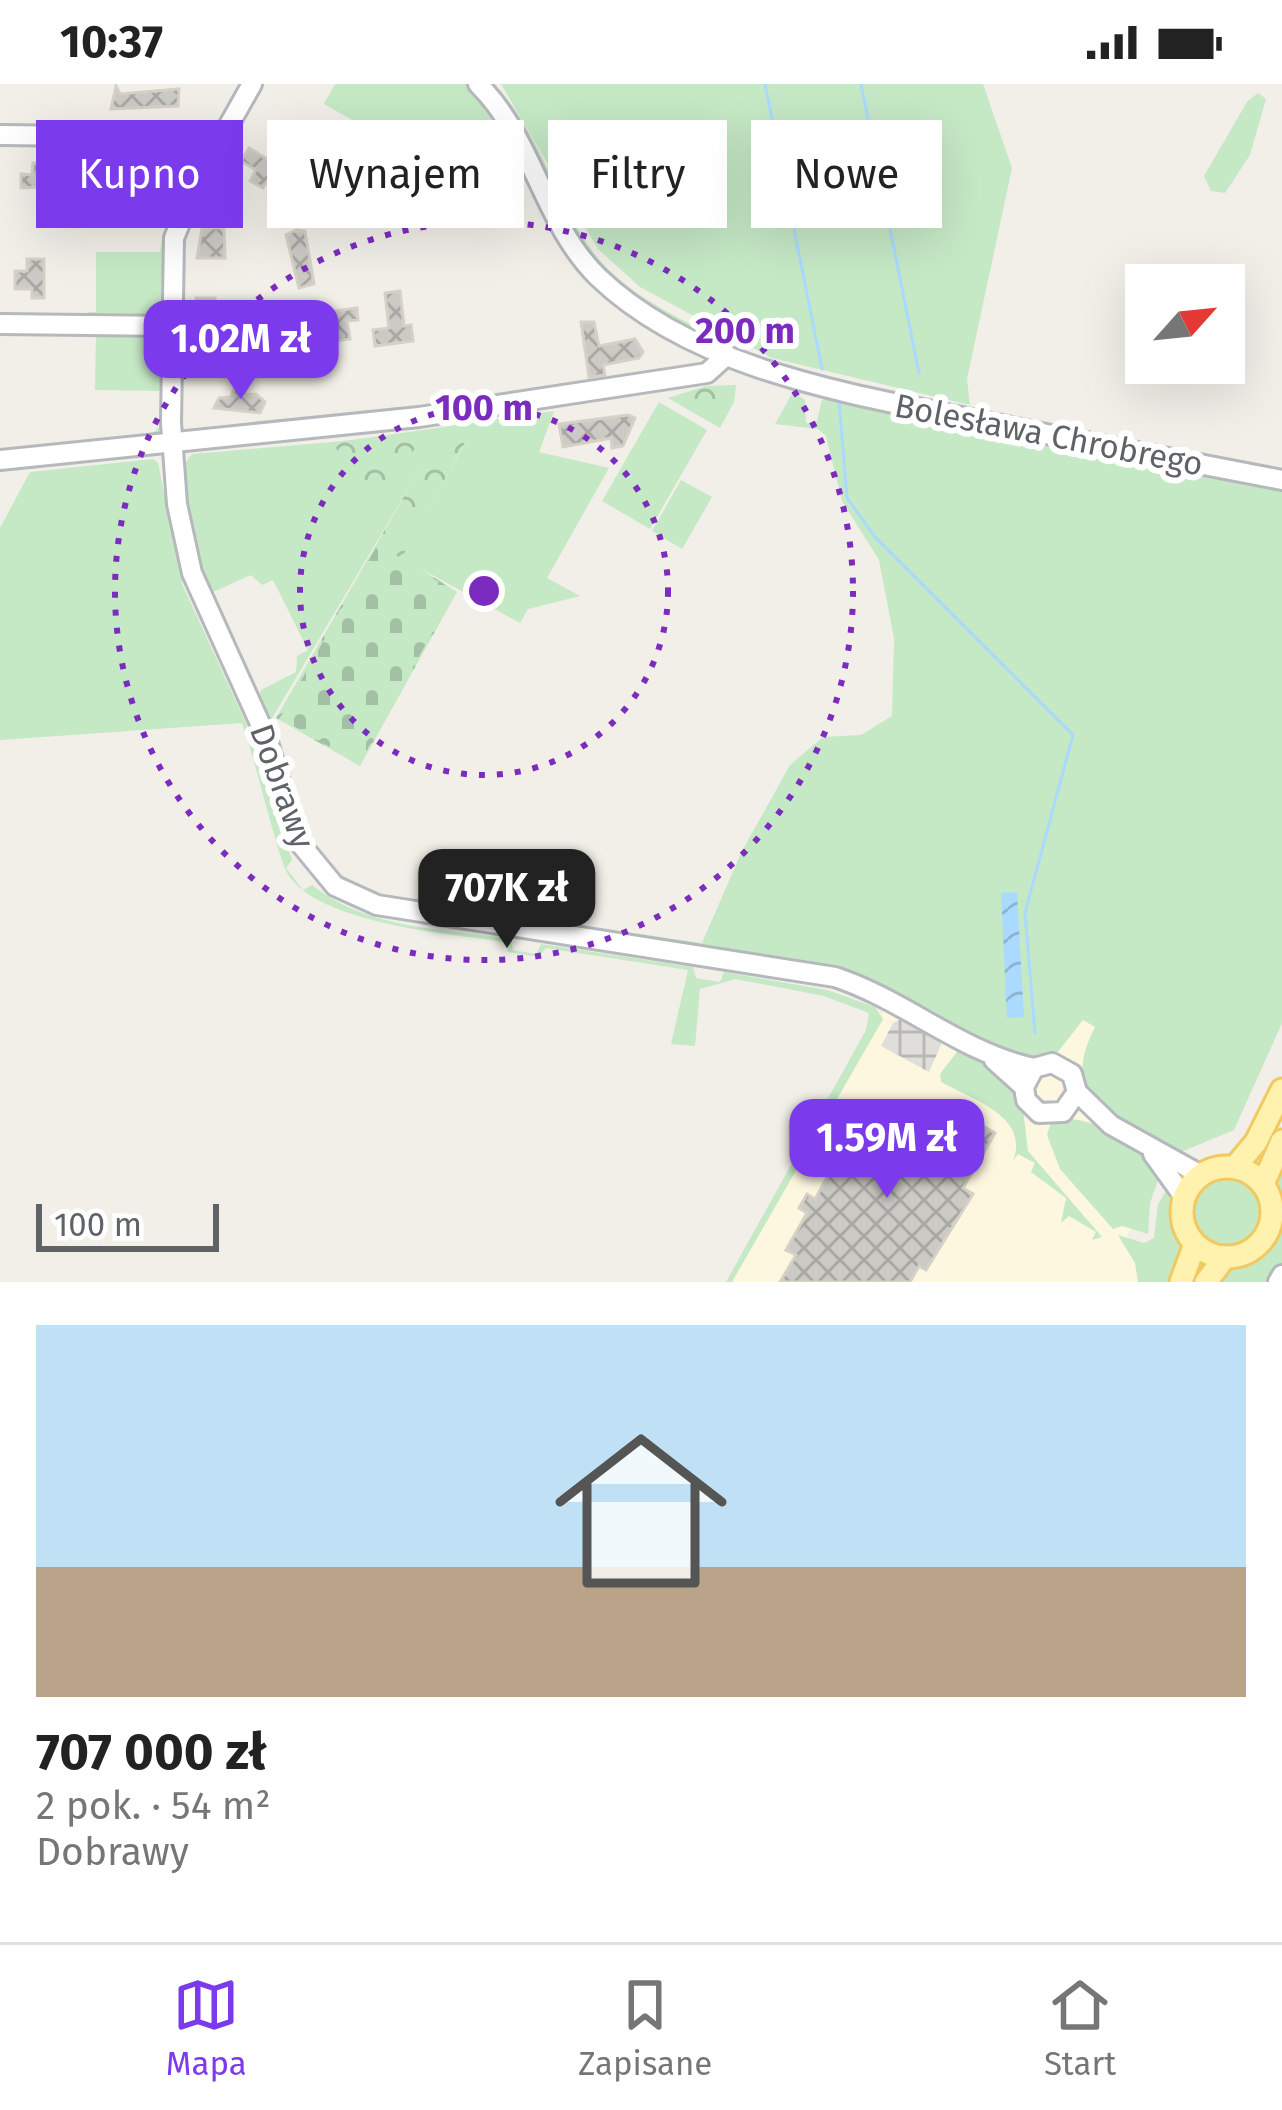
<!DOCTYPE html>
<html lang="pl">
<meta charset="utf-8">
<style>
:root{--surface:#fff;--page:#f2f2f2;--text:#222;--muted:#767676;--line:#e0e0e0;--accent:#7c3aed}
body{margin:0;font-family:"Fira Sans",sans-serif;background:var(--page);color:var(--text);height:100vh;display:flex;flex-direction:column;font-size:45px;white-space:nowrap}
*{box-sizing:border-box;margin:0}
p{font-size:39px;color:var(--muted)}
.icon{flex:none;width:66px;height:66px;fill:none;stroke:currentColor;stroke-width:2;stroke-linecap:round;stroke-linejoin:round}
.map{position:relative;height:1198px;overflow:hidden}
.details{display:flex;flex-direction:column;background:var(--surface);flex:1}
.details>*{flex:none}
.guide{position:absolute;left:36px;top:36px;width:1212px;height:108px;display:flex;gap:24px}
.needle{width:78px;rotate:63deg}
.buttons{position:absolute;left:1125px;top:180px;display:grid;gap:24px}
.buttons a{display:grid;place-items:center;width:120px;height:120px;border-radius:0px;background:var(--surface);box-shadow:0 12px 48px #0002;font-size:60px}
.scale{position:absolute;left:36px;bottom:30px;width:183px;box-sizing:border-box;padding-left:12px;border:6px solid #5f6368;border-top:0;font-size:33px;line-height:42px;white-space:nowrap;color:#5f6368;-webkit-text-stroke:9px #fff;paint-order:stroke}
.price{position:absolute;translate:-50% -102px;padding:0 27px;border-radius:24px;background:var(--accent);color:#fff;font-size:39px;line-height:78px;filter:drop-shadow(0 3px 6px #0008)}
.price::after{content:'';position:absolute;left:50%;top:72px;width:36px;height:27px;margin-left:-18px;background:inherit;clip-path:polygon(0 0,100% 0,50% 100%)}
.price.current{background:#222;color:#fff}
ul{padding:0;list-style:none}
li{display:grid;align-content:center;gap:24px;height:636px;padding:0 36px}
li+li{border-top:3px solid var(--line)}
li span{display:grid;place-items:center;height:372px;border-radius:0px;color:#555}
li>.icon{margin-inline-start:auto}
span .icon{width:216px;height:216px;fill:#fffc;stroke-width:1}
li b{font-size:51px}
.pill{padding:0 42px;border-radius:0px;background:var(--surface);box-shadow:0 12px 48px #0002;font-size:42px;line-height:108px}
.pill.current{background:var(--accent);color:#fff}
.status{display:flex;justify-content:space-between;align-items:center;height:84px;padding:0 60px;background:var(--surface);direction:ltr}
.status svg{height:33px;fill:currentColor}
.tabs{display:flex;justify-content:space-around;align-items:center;height:168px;border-top:3px solid var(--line);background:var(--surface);font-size:33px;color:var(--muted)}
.tabs a{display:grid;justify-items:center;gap:6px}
.tabs .current{color:var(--accent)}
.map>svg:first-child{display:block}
.commercial{fill:#fef7e0}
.industrial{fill:url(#industrial-grid)}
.green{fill:#c5e8c5}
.forest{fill:url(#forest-crowns)}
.cemetery{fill:url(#cemetery-stones)}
.water{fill:url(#water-waves)}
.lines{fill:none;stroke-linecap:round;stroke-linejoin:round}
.stream{stroke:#aadaff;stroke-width:3}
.building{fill:url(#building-cross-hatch);stroke:#d6d1c6;stroke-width:3}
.minor-casing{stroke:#b5b8bc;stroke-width:24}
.major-casing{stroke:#f2c960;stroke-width:27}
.minor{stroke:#fff;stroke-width:18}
.major{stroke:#fff2af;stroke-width:21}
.ring{fill:none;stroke:#7b2cbf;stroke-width:6;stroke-dasharray:6 12}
.labels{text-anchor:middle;stroke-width:12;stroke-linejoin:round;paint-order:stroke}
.street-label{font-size:33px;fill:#5f6368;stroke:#fff}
.centre{fill:#7b2cbf;stroke:#fff;stroke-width:6}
.ring-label{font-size:36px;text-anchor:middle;font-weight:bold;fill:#7b2cbf;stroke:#fff;stroke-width:12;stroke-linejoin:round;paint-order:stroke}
</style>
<div class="status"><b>10:37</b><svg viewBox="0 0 49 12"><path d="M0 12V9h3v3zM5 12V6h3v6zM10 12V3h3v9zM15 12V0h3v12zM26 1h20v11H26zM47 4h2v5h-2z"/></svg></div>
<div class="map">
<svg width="1282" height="1198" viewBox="0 0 1282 1198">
<defs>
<pattern id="industrial-grid" width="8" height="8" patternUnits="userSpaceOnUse" patternTransform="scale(3)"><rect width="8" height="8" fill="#e0deda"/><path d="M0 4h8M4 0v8" fill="none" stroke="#b9b8b5"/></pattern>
<pattern id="forest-crowns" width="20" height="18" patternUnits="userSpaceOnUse" patternTransform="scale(3)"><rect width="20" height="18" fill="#c5e8c5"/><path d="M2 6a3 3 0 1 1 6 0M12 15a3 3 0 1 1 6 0" fill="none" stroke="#a3c0a4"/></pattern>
<pattern id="cemetery-stones" width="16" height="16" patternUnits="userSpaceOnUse" patternTransform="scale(3)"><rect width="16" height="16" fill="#c5e8c5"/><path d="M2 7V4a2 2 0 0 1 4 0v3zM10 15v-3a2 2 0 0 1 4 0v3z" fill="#a3c0a4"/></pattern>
<pattern id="water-waves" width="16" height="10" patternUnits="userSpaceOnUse" patternTransform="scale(3)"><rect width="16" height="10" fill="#aadaff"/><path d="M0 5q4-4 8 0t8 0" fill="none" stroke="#8eb4d2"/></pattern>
<pattern id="building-cross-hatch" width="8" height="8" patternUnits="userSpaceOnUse" patternTransform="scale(3)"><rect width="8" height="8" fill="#cccac5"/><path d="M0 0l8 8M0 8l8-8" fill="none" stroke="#a9a8a4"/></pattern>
</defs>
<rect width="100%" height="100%" fill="#f1efe8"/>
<path class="commercial" d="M899,900l170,54 14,-19 12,8 88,124 -21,23 -35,61 23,47h-420z"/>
<path class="industrial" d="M905,933l39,21 -15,34 -48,-26 12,-23z"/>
<g class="green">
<path d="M335,0h135l17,18 43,75 -11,8 -30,-57 -138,52 26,-46 -53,-30z"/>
<path d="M487,0h7c46,47 61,117 100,169 38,50 111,76 164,105 -158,-45 -196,-144 -271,-274z"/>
<path d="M501,0h482l29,84 -45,211 3,26 -198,-47 -132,-71 -42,-38z"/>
<path d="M1258,9l8,6 -16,56 -25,38 -14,-2 -7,-15 43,-74z"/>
<path d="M162,156l6,3 -4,72 -74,4 -2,-7h8v-60h64z"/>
<path d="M86,248l74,1 5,6 -3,89 -6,8h-6l10,-10v-35l-65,-1 1,-55z"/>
<path d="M793,308l12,8 1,23 10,1 6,-24 11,-5 449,91v537l-48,107 -58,24c-58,-34 -121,-49 -81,-127l-12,-7 -26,33 -25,8 -49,-17 -122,-64 -324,-61 165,24 40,-92 48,-86 33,-28 38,-2 31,-19 2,-78 -15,-78 -37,-59 -16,-65 -8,-7 -43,-5z"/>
<path d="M659,318l48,28 -57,99 -48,-28z"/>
<path d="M554,327l-15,41 70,16 -62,110 33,18 -52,13 -8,14 -119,-65 66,-118 -24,-10 -172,290c14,42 22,92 47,130 39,60 141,57 204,66l-7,4c-65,-10 -165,-7 -204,-69 -24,-38 -38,-105 -53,-149l3,-12 35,-18 1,-16 11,-6 -35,-70 -11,5 -11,-10 -38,17 -8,-3 -26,-118 13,-17 153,-13 -12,2z"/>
<path d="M153,375l5,4 25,123 63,137 46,137 -6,8 17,22 9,-5c54,44 132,44 199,54l2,11 23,4 5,-10 152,23 3,11 24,4 4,-10 103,18 48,17 8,12 -151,263h-6l140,-252 3,-17 -45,-17 -88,-17 -36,10 -5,57 -24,-2 17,-74 -142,-22 -8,9 -30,-5 -4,-10c-52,-8 -200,-19 -220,-76 -16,-47 -26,-96 -42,-143l-242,17v-212l30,-56z"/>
<path d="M681,396l31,17 -30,52 -30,-18z"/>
<path d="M960,964l51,31 12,30 5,42 74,86 -10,3 4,-8 -27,-16 -8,7 5,-25 -35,-26 4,-9 -17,-9 -5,7c17,-45 -40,-61 -72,-79l-1,-8z"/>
<path d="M1064,1035c36,-2 72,29 97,53l-11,31 -2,31 -26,-8 -9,3 -53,-60 -13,-34 3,-10z"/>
<path d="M1282,1080v100l-10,18h-58c23,-24 60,-24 67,-63 1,-21 -7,-33 1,-55z"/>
<circle cx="1227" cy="1128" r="34"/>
<path d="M1171,1099l12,71 -11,28h-34l-3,-19 -17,-28 26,8 10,-5 4,-34z"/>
</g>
<g class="forest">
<path d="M736,301l-2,17 -14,26 -52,-30 38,-12z"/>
<path d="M443,345l24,10 -65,118 55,35 -97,174 -84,-48z"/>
<path d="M425,348l-53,85 -39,-75z"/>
</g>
<path class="cemetery" d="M378,460l77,48 -96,172 -79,-46z"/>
<path class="water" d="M1017,808l7,125 -17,1 -6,-125z"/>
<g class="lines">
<g class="stream">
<path d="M765,0l57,285"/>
<path d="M861,0l58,289"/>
<path d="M839,317l8,97 28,39 198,198 -48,178 10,120"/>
</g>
</g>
<g class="building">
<path d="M116,2l4,8 59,-5 -1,17 -67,3z"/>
<path d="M249,64l18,11 5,-7 9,5 -18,31 -13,-7 6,-11 -15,-9z"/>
<path d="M163,76v31l-15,-1v-10h-18v-19z"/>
<path d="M33,79h12v5l44,1v16l-68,3v-14l11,1z"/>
<path d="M402,98l7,19 -60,22 -7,-19z"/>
<path d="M224,143l1,31h-28l5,-29z"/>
<path d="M296,146l9,1 9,53 -15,4 -13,-53z"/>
<path d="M27,175h17v39h-12v-9h-17v-18h12z"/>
<path d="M400,207l4,35 7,-1 2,16 -38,5 -2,-16 16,-2 -4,-35z"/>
<path d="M196,214h19v11h8v19h-27z"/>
<path d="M357,224l1,12 -11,1 3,18 -17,2 -2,-18 -10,1 -1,-11z"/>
<path d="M581,238h13l5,24 36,-7 8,13 -4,6 -36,7 2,10 -16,2z"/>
<path d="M236,300l11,4 -3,7 12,-1 9,8 -5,11 -46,-5 5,-10 12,-1z"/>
<path d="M628,331l7,3 -12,28 -11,2 -1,-10 -48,9 -4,-23z"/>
<path d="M878,1025l19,11 5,-7 81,13 12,7 -32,55 10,6 -47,76 -7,-4 -9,16h-130l16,-27 -10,-5 21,-37 -8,-5 8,-14 8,5 45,-81 10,5z"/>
</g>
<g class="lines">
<defs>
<g id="minor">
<path d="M252,0l-54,96 -24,58 -3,185 6,81 15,69 75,166 31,102 37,45 42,19 458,72c70,23 127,76 199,91"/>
<path d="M478,0c55,54 65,139 120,193 99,95 260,118 388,145 99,20 197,39 296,58"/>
<path d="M0,51l164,2 48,18"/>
<path d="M0,240l172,2"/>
<path d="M0,376l419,-43 288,-44 20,-18"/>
<path d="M994,976l30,27 2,13 13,13 24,-1 14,-20 -5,-18 -20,-11 -18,5 -10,19"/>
<path d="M1077,1008l34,33 90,50"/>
<path d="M1153,1070l31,43"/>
<path d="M1278,1198l4,-7"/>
</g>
<g id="major">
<circle cx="1227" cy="1128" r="45"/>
<path d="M1235,1083l21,-25 26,-52"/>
<path d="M1263,1100l19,-43"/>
<path d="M1181,1198l14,-38"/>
<path d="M1206,1198l19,-25"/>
</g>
</defs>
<use href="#minor" class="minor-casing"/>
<use href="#major" class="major-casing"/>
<use href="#minor" class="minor"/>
<use href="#major" class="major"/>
</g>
<g class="ring">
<circle cx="484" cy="507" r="184"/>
<circle cx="484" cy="507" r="369"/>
</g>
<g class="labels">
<g class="street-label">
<text transform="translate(1049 350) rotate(11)" y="12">Bolesława Chrobrego</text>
<text transform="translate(283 702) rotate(70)" y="12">Dobrawy</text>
</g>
</g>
<circle cx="484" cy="507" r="18" class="centre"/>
<g class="ring-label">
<text x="745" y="259">200 m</text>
<text x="484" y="336">100 m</text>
</g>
</svg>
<div class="buttons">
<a><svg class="needle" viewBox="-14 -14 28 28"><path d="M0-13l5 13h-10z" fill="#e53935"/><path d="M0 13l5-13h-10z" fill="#767676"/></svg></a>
</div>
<div class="scale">100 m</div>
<b class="price" style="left:241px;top:318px">1.02M zł</b>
<b class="price current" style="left:507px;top:867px">707K zł</b>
<b class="price" style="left:887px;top:1117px">1.59M zł</b>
<div class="guide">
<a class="pill current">Kupno</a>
<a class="pill">Wynajem</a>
<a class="pill">Filtry</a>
<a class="pill">Nowe</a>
</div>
</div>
<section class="details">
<ul>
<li><span style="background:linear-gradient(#bfe0f5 65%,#b9a48a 0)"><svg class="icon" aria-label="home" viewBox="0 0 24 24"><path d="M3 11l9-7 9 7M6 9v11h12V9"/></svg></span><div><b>707 000 zł</b><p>2 pok. · 54 m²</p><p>Dobrawy</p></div></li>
</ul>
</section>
<nav class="tabs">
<a class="current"><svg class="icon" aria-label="map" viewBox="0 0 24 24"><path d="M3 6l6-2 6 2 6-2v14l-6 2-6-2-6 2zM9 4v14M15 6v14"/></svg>Mapa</a>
<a><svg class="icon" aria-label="saved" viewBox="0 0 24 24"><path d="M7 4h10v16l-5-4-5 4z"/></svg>Zapisane</a>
<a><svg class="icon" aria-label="home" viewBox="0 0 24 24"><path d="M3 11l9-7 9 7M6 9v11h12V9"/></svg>Start</a>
</nav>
